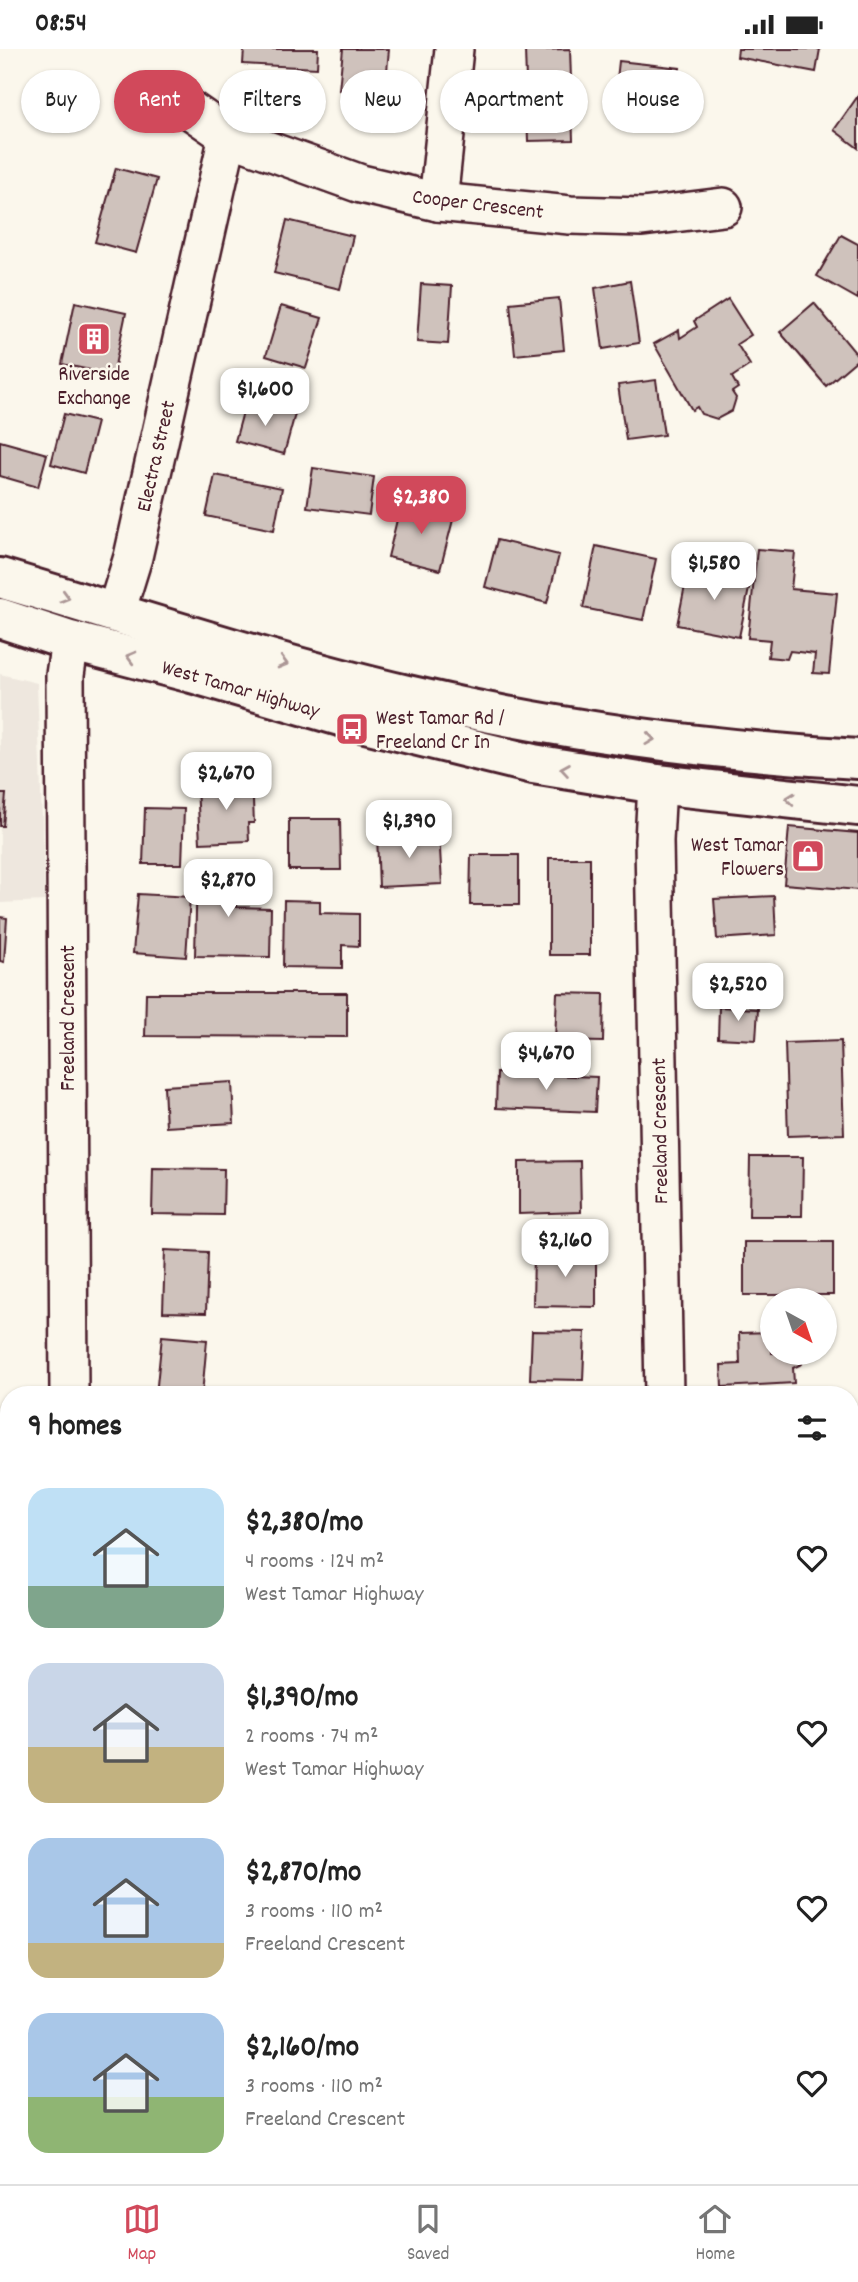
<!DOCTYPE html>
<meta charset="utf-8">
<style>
:root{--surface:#fff;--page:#f2f2f2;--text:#222;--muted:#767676;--line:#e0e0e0;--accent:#d1495b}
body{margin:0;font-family:Dekko,sans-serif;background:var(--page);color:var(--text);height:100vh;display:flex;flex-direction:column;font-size:26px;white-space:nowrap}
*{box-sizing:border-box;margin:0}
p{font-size:23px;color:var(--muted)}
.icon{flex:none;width:38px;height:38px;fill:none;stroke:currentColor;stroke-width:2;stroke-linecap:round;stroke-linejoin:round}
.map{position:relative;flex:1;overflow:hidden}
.panel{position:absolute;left:0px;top:1337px;width:859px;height:798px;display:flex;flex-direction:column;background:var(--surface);border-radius:28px 28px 0 0;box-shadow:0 2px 5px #0004}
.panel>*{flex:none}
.top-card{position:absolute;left:21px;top:21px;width:817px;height:63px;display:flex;gap:14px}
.needle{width:46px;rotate:140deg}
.tools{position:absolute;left:760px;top:1239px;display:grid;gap:14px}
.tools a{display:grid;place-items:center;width:77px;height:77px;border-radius:50%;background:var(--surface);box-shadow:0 2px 5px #0004;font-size:35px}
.price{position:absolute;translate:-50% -60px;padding:0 16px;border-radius:14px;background:#fff;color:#222;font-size:23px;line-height:46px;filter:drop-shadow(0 2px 4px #0008)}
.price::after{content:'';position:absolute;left:50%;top:42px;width:21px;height:16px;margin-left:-10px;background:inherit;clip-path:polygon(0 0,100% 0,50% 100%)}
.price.on{background:var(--accent);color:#fff}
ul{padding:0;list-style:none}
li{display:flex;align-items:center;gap:21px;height:175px;padding:0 28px}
li span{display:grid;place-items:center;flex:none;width:196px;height:140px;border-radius:21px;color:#555}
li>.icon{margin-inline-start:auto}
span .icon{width:84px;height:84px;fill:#fffc;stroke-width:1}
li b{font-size:30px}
h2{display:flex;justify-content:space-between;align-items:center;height:84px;padding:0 28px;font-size:30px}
.tag{padding:0 24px;border-radius:32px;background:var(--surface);box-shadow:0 2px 5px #0004;font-size:24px;line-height:63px}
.tag.on{background:var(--accent);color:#fff}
.status{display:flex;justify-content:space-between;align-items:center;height:49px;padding:0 35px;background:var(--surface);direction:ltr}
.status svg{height:19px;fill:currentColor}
.tab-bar{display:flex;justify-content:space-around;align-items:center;height:98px;border-top:2px solid var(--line);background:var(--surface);font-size:19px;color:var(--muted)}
.tab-bar a{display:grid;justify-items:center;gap:4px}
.tab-bar .on{color:var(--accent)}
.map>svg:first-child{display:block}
.built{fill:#eee7de}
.green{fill:#e2d7d0;stroke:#967b7e;stroke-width:2}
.building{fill:#cfc2bc;stroke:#4a1f2b;stroke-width:2}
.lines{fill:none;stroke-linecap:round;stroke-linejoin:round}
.minor-casing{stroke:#4a1f2b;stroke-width:42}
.trunk-casing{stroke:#4a1f2b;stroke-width:44}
.path{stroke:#4a1f2b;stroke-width:4.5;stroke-dasharray:5 5;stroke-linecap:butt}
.minor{stroke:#fbf7ec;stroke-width:37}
.trunk{stroke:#fbf7ec;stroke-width:38}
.oneway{stroke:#ab9695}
.labels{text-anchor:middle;stroke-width:5;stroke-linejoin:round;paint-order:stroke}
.street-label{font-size:21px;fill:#4a1f2b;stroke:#fbf7ec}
.poi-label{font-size:21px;fill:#4a1f2b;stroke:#fbf7ec}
</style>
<div class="status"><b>08:54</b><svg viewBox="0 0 49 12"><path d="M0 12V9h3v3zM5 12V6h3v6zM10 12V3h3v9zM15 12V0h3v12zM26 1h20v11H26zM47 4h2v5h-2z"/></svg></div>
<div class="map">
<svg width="858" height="2135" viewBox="0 0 858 2135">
<rect width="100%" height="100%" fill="#fbf7ec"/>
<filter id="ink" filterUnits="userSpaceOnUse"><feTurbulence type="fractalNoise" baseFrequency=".0143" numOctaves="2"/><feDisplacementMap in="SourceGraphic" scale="14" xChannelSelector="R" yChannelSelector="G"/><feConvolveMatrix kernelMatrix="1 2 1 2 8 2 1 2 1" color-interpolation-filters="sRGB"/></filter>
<g filter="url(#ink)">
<path class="built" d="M0,625l37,9 8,218 -45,2z"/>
<path class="green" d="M851,1851h7v284h-197v-9h189z"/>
<g class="building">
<path d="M244,0h74l-1,19 -74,-4z"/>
<path d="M343,0h46l-4,45 -46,-4z"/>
<path d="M570,0l3,91 -45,1 -3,-91z"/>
<path d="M738,0h82l-4,23 -79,-15z"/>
<path d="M619,12l61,7 -6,46 -60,-7z"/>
<path d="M858,47v52l-24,-18z"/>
<path d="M116,119l41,11 -21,74 -41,-11z"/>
<path d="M287,171l66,16 -13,53 -66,-16z"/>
<path d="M841,186l17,9v55l-41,-23z"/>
<path d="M630,232l9,62 -36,6 -8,-61z"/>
<path d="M421,235l31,2 -4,58 -31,-2z"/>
<path d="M559,249l5,52 -49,5 -5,-52z"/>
<path d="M728,250l23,36 -14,9 13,21 -18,12 6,11 -6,4 4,6 -4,13 -15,8 -16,-5 -4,-7 -5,3 -38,-66 25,-14 1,8 17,-11 -3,-6z"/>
<path d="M75,253l51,11 -13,62 -51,-11z"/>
<path d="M814,254l44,53v3l-32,27 -46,-54z"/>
<path d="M281,257l41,12 -16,50 -40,-12z"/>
<path d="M656,331l8,55 -38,5 -8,-55z"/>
<path d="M246,352l49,13 -11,40 -49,-13z"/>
<path d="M64,365l33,8 -13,51 -33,-9z"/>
<path d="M0,392l47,13 -9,33 -38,-11z"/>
<path d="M313,419l61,9 -5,38 -62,-8z"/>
<path d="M215,426l67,13 -8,42 -68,-14z"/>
<path d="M401,454l53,13 -14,54 -52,-13z"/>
<path d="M497,491l62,15 -12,48 -62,-16z"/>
<path d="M596,497l60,13 -13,61 -60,-12z"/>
<path d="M757,500l38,3 -4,37 46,4 -8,81 -16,-1 2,-19 -25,-3 -3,8 -19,-2 2,-17 -22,-2z"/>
<path d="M689,517l62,13 -12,58 -62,-12z"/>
<path d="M252,730l2,44h-6l1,18 -49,2 -3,-56 31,-1 -1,-5z"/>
<path d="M0,745h6l-3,32h-3z"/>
<path d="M145,759l39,1 -2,55h-39z"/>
<path d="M289,770h51l1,51h-52z"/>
<path d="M789,778l69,6v57l-74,-6z"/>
<path d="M439,783l3,52 -63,3 -2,-52z"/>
<path d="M471,806h48v50h-49z"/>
<rect x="549" y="809" width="41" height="97"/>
<path d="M197,818l40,1 -1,39 35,1 -1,49 -75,-1z"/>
<path d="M138,845l52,3 -4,60 -53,-4z"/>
<path d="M774,847l2,39 -59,4 -3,-40z"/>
<path d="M284,851l36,1v12l39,1v32l-17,-1v23l-59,-1z"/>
<path d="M0,868l7,1 -3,44 -4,-1z"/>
<path d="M146,944h201v44l-202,-1z"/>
<path d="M557,944l47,1 -1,48 -48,-1z"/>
<path d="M719,958l39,2 -2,31 -38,-2z"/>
<path d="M841,992l3,93 -56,2 -3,-93z"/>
<path d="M497,1024l100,4 -2,35 -99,-4z"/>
<path d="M232,1033l2,41 -68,4 -2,-41z"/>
<path d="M750,1108h53l-1,59h-53z"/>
<path d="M580,1112l1,51 -62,2v-52z"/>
<path d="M153,1119l71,1 -1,46 -71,-1z"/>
<rect x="744" y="1193" width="89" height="53"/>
<path d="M165,1201l43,2 -2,61 -43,-1z"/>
<path d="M534,1203h62v55l-63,-1z"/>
<path d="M532,1282l53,1 -2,48 -53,-1z"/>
<path d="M772,1283v21h29l1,11 -9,4 1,15 -72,4 -1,-22 19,-1 -1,-31z"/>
<path d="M162,1287l45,4 -5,55h-46z"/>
<rect x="0" y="1364" width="9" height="92"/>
<rect x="850" y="1460" width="8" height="53"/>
<rect x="0" y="1467" width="9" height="92"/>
<path d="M850,1554l8,6v20l-8,3z"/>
<rect x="52" y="2126" width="52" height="9"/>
<path d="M150,2126h42v9h-41z"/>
<path d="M266,2126h74l-5,9h-52z"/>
<path d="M513,2126h53l-1,9h-53z"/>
</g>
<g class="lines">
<defs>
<g id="minor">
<path d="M170,47l58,40 133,48 77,18 132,13 72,2 81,-10"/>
<path d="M438,153l16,-153"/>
<path d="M116,563l17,-55 95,-421"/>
<path d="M657,735l-3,57 10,554"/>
<path d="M69,1346l-4,-720 5,-34"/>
<path d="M0,1611h9"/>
<path d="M0,2036l9,-1"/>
<path d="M411,2126v9"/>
</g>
<g id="trunk">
<path d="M0,529c135,40 270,85 407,117 148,35 299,55 451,64"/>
<path d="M0,569l70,23 122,32 169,49 172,42 124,20 201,22"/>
</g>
</defs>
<use href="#minor" class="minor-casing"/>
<use href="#trunk" class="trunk-casing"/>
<path class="path" d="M812,2126v9"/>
<use href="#minor" class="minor"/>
<use href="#trunk" class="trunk"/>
</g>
<defs><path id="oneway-chevron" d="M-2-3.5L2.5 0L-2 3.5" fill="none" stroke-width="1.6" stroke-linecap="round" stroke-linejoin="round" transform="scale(1.75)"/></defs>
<g class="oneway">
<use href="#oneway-chevron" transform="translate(65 548) rotate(16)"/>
<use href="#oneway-chevron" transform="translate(131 608) rotate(-165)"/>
<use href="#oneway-chevron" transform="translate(283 614) rotate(15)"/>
<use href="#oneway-chevron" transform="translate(650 690) rotate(7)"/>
<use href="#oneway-chevron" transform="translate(565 720) rotate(-171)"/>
<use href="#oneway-chevron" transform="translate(790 750) rotate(-174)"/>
</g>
</g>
<defs>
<symbol id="building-square" viewBox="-11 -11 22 22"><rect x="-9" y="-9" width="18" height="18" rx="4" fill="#d1495b" stroke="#fbf7ec"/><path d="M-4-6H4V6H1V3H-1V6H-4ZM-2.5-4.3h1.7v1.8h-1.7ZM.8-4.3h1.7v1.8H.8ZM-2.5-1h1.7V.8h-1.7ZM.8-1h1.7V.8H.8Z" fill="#fff"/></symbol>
<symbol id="bus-square" viewBox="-11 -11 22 22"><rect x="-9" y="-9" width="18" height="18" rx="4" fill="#d1495b" stroke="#fbf7ec"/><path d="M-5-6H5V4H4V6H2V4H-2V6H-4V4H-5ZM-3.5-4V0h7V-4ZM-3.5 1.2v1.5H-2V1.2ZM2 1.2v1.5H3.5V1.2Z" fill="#fff"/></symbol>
<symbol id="shop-square" viewBox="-11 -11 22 22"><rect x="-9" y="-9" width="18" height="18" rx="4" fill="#d1495b" stroke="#fbf7ec"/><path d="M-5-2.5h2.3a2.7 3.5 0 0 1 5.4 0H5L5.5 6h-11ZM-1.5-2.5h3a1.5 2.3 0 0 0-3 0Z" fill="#fff"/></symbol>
</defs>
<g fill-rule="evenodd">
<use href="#building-square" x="75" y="271" width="38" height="38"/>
<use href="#bus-square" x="333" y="661" width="38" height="38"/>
<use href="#shop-square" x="789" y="788" width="38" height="38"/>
</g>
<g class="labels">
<g class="street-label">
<text transform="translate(478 154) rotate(7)" y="7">Cooper Crescent</text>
<text transform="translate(155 407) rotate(-77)" y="7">Electra Street</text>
<text transform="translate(241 639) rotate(16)" y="7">West Tamar Highway</text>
<text transform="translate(67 969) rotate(-90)" y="7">Freeland Crescent</text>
<text transform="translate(659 1082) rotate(-91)" y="7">Freeland Crescent</text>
</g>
<g class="poi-label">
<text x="94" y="331">Riverside<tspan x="94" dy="24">Exchange</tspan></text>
<text x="376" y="675" text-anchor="start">West Tamar Rd /<tspan x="376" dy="24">Freeland Cr In</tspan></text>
<text x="784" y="802" text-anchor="end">West Tamar<tspan x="784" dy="24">Flowers</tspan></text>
</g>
</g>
</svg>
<div class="tools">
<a><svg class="needle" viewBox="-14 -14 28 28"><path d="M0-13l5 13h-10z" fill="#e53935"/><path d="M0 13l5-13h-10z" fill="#767676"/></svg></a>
</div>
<b class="price" style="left:265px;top:379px">$1,600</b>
<b class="price on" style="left:421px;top:487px">$2,380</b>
<b class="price" style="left:714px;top:553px">$1,580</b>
<b class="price" style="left:226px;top:763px">$2,670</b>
<b class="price" style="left:409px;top:811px">$1,390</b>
<b class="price" style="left:228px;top:870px">$2,870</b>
<b class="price" style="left:738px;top:974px">$2,520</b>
<b class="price" style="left:546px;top:1043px">$4,670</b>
<b class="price" style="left:565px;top:1230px">$2,160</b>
<div class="top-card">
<a class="tag">Buy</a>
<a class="tag on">Rent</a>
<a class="tag">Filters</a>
<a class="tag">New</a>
<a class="tag">Apartment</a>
<a class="tag">House</a>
</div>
<section class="panel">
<h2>9 homes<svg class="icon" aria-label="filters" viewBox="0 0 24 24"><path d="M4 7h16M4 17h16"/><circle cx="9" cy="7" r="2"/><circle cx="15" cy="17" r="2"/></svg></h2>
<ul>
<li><span style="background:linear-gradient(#bfe0f5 70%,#7fa58c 0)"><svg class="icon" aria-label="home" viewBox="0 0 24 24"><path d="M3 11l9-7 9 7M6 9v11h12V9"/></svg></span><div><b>$2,380/mo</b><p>4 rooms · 124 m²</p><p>West Tamar Highway</p></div><svg class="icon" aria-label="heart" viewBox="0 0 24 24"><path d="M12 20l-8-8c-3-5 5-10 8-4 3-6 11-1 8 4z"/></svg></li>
<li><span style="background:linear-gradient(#c9d6e8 60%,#c2b280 0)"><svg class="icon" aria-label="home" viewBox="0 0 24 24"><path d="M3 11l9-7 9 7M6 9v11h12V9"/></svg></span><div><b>$1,390/mo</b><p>2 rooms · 74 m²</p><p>West Tamar Highway</p></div><svg class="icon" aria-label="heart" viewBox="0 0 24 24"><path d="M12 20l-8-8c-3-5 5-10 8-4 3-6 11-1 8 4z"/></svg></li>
<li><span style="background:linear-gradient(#a9c7e8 75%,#c2b280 0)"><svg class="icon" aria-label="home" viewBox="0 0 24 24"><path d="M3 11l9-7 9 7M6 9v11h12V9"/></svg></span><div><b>$2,870/mo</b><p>3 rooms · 110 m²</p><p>Freeland Crescent</p></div><svg class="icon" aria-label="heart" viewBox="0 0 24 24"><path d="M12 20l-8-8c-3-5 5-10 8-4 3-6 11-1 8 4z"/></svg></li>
<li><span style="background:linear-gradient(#a9c7e8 60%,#8fb573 0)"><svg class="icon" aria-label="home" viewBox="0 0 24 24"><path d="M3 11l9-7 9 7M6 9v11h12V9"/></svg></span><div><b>$2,160/mo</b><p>3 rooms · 110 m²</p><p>Freeland Crescent</p></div><svg class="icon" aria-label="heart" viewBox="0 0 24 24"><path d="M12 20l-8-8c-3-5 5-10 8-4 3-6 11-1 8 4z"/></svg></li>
</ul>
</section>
</div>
<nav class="tab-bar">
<a class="on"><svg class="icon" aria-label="map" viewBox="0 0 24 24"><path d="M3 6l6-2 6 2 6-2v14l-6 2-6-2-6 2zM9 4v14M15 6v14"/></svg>Map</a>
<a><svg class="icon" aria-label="saved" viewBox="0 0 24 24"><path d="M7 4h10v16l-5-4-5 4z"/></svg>Saved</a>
<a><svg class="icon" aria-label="home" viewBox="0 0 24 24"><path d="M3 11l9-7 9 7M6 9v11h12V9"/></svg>Home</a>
</nav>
